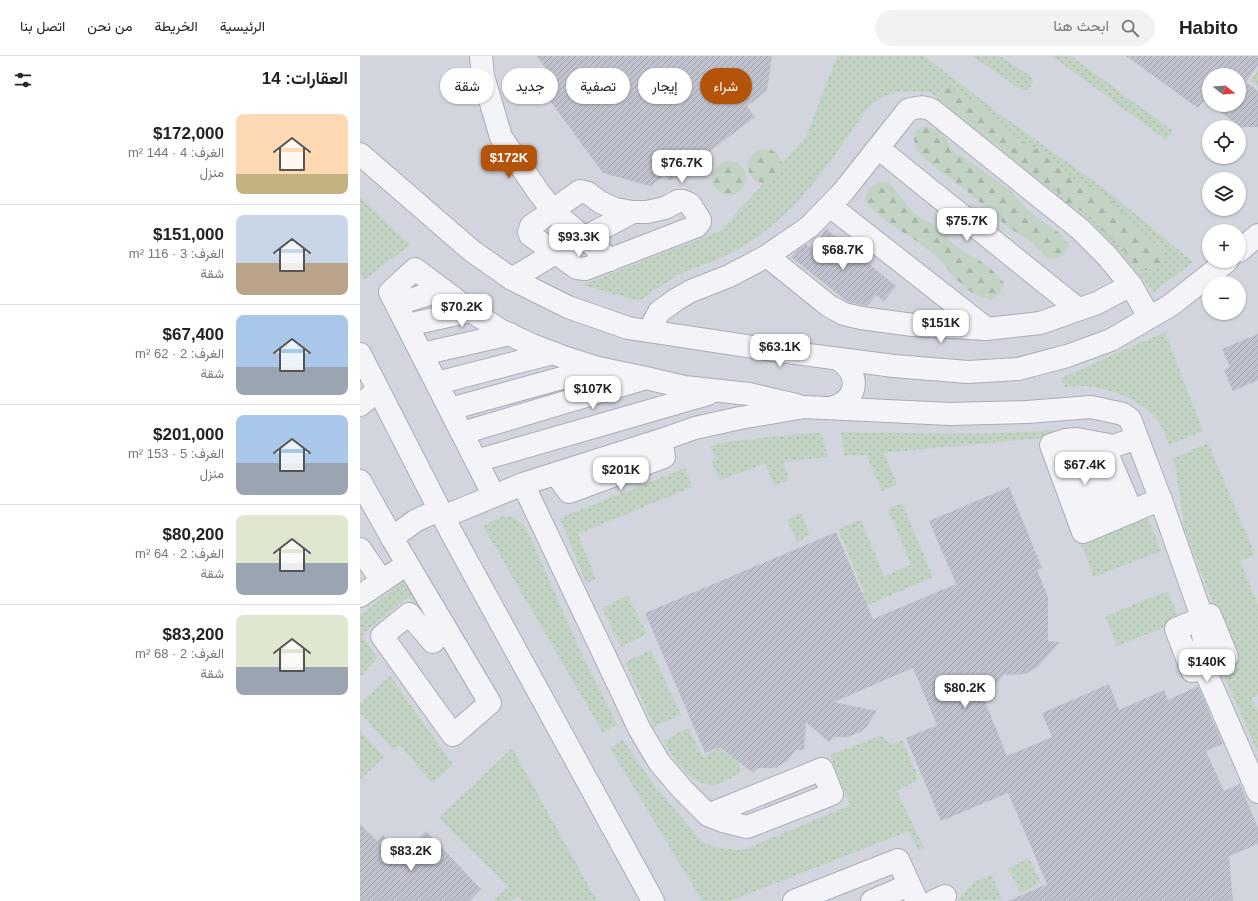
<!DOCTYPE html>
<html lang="ar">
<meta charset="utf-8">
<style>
:root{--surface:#fff;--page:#f2f2f2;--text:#222;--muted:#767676;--line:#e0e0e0;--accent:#b45309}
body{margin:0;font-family:Arial,Vazirmatn,sans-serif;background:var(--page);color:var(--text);direction:rtl;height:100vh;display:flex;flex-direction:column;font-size:15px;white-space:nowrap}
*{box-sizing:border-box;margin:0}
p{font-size:13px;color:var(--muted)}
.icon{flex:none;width:22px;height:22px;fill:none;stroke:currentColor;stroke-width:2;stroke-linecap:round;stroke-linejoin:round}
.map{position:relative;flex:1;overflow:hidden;direction:ltr}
.side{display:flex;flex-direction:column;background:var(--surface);width:360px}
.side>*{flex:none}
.top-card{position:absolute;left:12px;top:12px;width:380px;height:36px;direction:rtl;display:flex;gap:8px}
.needle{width:26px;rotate:107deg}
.controls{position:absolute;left:842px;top:12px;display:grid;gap:8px}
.controls a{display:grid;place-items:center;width:44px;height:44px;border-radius:50%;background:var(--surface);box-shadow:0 1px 3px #0004;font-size:20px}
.price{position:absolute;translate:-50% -34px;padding:0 9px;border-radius:8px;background:#fff;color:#222;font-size:13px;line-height:26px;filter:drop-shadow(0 1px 2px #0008)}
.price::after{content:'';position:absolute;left:50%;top:24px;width:12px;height:9px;margin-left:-6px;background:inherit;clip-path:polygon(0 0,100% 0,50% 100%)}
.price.selected{background:var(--accent);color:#fff}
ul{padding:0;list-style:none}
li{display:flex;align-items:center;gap:12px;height:100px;padding:0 12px}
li+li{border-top:1px solid var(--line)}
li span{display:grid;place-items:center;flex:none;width:112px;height:80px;border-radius:8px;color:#555}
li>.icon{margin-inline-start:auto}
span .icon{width:48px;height:48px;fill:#fffc;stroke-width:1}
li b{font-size:17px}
h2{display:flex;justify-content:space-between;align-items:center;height:48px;padding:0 12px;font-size:17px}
.chip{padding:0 14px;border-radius:18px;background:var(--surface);box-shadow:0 1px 3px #0004;font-size:14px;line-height:36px}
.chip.selected{background:var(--accent);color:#fff}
header{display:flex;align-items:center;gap:24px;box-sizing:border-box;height:56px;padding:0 20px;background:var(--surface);border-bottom:1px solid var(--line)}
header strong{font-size:19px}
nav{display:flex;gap:22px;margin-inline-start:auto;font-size:14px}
.search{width:280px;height:36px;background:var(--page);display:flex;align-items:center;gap:10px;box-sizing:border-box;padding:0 14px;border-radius:22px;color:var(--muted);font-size:15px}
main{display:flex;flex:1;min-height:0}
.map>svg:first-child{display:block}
.built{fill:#d3d5de;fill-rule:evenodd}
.grass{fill:url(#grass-dots)}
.forest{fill:url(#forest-firs)}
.building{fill:url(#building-hatch)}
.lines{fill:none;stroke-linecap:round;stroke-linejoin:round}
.street-casing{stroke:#aaacb7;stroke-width:24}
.street{stroke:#f4f4f8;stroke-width:22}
</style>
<header>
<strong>Habito</strong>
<div class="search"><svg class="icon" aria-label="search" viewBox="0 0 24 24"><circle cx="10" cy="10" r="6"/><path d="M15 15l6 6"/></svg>ابحث هنا</div>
<nav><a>الرئيسية</a><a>الخريطة</a><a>من نحن</a><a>اتصل بنا</a></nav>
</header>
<main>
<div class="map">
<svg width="898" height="845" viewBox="0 0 898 845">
<defs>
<pattern id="grass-dots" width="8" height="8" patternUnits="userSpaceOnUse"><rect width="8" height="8" fill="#c3d3c3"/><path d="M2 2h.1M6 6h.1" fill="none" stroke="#a8b5a9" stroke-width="1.8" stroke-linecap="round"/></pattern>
<pattern id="forest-firs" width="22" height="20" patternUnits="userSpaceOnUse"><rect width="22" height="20" fill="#c3d3c3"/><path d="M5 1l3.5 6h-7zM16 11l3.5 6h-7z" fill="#a8b5a9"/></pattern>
<pattern id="building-hatch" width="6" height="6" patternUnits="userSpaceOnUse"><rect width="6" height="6" fill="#bfc1cc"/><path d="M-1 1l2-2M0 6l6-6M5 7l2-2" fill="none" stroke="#a4a6b0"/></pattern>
</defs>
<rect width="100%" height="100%" fill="#e1e3e9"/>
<path class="built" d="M0,0h898v845h-898zM849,19h30v30h-30zM849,71h30v30h-30zM849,123h30v30h-30zM849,175h30v30h-30zM849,227h30v30h-30z"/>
<g class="grass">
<path d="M477,0h87l80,61 106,76 83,69 -39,30 -33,-39 -30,-31 -161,-130c-23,-1 -44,-3 -62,16 -34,47 -67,101 -117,133 -8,6 -17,11 -26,15 -10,5 -21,8 -31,12 -20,8 -38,21 -55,33l-57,-16 138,-54 86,-94z"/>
<path d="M613,0h27l30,20 3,5 -2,6 -5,3h-5z"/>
<path d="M692,0h19l102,75 -7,9z"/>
<path d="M898,14v17l-8,-6z"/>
<path d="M0,141l50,48 -46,35 -4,-8z"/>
<path d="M805,276l38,99 -34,14c-3,-8 -6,-17 -10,-23 -13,-18 -37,-29 -58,-34 -12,-3 -25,-2 -37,-1l-3,-9z"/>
<path d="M692,374l3,1 1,2 -13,5 -159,15 13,31 -15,7 -16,-36 -22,1 -3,-24c70,1 140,4 211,-2z"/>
<path d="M461,377l7,24 -45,5 6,18 -14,6 -10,-22 -45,16 -9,-19 5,-3 -6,-11c13,-5 29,-7 43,-8 22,-3 45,-5 68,-6z"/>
<path d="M848,387l47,112 -15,6 18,44v90l-6,3 6,15v40l-37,-85 14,-7 -50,-130 -11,-73z"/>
<path d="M325,412l7,19 -114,47 18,45 -10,4 -26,-65z"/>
<path d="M542,447l31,74 -79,34 -6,-13 16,-6 -26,-63 23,-9 23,56 27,-11 -23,-56z"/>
<path d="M441,457l9,22 -13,7 -10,-22z"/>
<path d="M787,459l14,36 -67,26 -14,-36z"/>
<path d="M143,460c11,0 15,4 23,12l57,129 34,67 -14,9 -120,-207z"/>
<path d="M46,523l25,45 -23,-27 -46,38 15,23 -16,18 -1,-2v-59z"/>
<path d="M808,535l12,30 -63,25 -12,-30z"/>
<path d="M268,539l19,39 -26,13 -19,-39z"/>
<path d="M291,594l30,65 -27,12 -29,-65z"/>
<path d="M30,620l63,89 -21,18 -32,-38 -6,5 -34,-37v-10z"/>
<path d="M328,672l15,29 25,-14 15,28c-8,4 -22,14 -31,14 -22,1 -39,-28 -49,-44z"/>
<path d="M0,674l24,27 -24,23z"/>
<path d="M522,679l8,10 12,-5 17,39 -22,12 27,57 -6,2 -9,-19 -179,70h-28l-92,-153 13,-8 28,41 47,56 5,5 11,5 23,3 9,-1 104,-44 -20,-50z"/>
<path d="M152,692l85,153h-74l-6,-6 -5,6h-18l14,-15 -69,-68z"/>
<path d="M669,802l12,25 -21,10 -12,-25z"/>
<path d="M632,819l10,25 -44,1 15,-19z"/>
</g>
<g class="forest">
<path d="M587,32l11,3 23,16 19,20 8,6 32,18 39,32 14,6 15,9 37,38 17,12 2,12 -8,8 -11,2 -11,-5 -16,-24 -10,-5 -21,-22 -22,-12 -9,-12 -20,-12 -11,-4 -26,-28 -18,-10 -39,-29 -5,-10z"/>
<path d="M563,70l15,4 7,6 6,13 58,40 19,21 12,10 21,14 8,11c-5,12 -9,12 -20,14l-22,-21 -17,-9 -37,-33 -21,-16 -16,-12 -20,-18 -3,-17z"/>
<circle cx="405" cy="110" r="17"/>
<circle cx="369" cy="122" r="17"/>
<path d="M517,126h12l21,27 8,8 15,7 12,9 7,10 14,10 13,7 13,10 12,13c-2,8 -5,12 -12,17 -9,-3 -18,-5 -25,-11 -14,-11 -23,-27 -37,-38 -23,-19 -46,-26 -65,-51l3,-10z"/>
</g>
<g class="building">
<path d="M177,0h235l-5,35 -20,15 8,11 -85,64 -5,-6 -15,11 -47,-13 -64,-87 13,-9z"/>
<path d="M766,0h132v9l-12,17 12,9v36h-17l-31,-22h29v-30h-30v29l-5,-3 -6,7z"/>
<path d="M466,173l70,57 -12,15 -8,-6 -9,11 -19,-4 -57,-45 5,-6 10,-7 5,4z"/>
<path d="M898,278v46l-25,11 -9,-21 6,-3 -8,-18z"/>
<path d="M649,431l33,81 -5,2 11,27v44l12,1 -23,26 -12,6 -21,1 -20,24 23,57 45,-19 -10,-24 67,-29 10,26 45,-20 4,10 30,-14 25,58 -17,7 18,40 16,-7 18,44v16l-29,12 4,45h-225l39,-17 -39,-91 -67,28 -35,-83 31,-13 -24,-57 -79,34 43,9 -10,15 -7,6 -12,5h-14l-5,5 -23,-20 -2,28h-8l-9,11 -11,7h-18l-5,5 -33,-26 -15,6 -60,-140 191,-81 37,87 83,-35 -27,-63z"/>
<path d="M0,768l17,17 6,-6 19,20 24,-24 55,58 -12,12h-109z"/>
</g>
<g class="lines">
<defs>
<g id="street">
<path d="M121,0l2,20 18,61 36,53 16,21 57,49"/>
<path d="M518,92l200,161"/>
<path d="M0,98l112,97 40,28 56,28 60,21 151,23 115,15 74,6 50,-3 49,-13 44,-16 60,-35 56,-44"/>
<path d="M220,135l8,2 12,9 15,7 18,3h14l18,-4 13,-7h5l7,3 10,16v2l-3,4 -109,42 -3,1 -8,-1 -47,-33 -1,-3 2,-6z"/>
<path d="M470,150l157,123"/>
<path d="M879,195l19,-16"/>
<path d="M407,200l62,50 15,8 17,4 52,7 74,4 53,-6 57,-20 34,-18"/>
<path d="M152,223l43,-26 78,-41"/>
<path d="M36,248l47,-14"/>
<path d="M47,269l64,-14"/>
<path d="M289,275l10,-19 18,-13 14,-8 38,-15 38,-20 42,-29 34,-35 65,-82c9,-3 15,-4 24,0l148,119 27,27 24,29 18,32"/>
<path d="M0,298l91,178 202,369"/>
<path d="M62,298l88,-20"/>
<path d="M77,327l116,-30"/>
<path d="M0,349l18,-15"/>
<path d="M472,352c27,-9 29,-34 6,-49"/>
<path d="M90,353l148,-41"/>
<path d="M102,377l181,-54"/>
<path d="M777,382l-23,8 -37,-7 -11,1 -15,5 32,87 78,-33"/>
<path d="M706,384l32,85"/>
<path d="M725,385l31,77"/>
<path d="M743,388l29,68"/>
<path d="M116,405l232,-67"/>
<path d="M196,418l13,18 95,-35 -3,-17"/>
<path d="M0,425l32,57"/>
<path d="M163,428l117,246 19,32 24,28 25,25 15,6 24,6 85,-33 -10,-25 -114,46"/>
<path d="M134,440l-104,-204 25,-23 56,42 29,19 32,15 34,13 32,10 48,10 38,9 65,7 47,11"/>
<path d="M79,454l-24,11 -23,17c33,55 65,110 98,165l-37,32 -71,-99 27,-22 24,28 13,-13"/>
<path d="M83,461l80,-33 138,-44 34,-12 45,-10 64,-11 146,7 77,-2 64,-5 32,7 7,5 33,87 38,108 6,61 51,117"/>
<path d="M0,493l22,32"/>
<path d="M0,540l47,-32"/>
<path d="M850,559l17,42 -35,14 -16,-42z"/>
<path d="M434,845l104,-41 19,41"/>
<path d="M512,845l37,-16"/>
<path d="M574,845l11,-5"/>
</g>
</defs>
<use href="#street" class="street-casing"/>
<use href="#street" class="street"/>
</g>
</svg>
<div class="controls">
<a><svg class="needle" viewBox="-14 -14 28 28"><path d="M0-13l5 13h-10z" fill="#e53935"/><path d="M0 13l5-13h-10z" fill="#767676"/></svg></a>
<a><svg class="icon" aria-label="locate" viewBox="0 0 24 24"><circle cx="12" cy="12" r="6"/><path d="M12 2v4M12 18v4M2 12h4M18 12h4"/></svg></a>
<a><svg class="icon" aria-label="layers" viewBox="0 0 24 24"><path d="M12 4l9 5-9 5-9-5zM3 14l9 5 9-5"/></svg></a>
<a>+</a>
<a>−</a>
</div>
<b class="price selected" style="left:149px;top:123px">$172K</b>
<b class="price" style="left:322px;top:128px">$76.7K</b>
<b class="price" style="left:607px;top:186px">$75.7K</b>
<b class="price" style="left:219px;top:202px">$93.3K</b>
<b class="price" style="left:483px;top:215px">$68.7K</b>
<b class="price" style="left:102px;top:272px">$70.2K</b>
<b class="price" style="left:581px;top:288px">$151K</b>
<b class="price" style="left:420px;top:312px">$63.1K</b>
<b class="price" style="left:233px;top:354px">$107K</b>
<b class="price" style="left:725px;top:430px">$67.4K</b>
<b class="price" style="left:261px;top:435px">$201K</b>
<b class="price" style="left:847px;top:627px">$140K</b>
<b class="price" style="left:605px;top:653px">$80.2K</b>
<b class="price" style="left:51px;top:816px">$83.2K</b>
<div class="top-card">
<a class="chip selected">شراء</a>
<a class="chip">إيجار</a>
<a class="chip">تصفية</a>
<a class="chip">جديد</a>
<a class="chip">شقة</a>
</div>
</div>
<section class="side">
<h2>العقارات: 14<svg class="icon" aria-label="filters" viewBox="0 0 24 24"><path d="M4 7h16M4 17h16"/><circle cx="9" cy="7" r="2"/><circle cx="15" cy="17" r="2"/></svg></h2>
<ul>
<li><span style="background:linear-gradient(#ffd9b3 75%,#c2b280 0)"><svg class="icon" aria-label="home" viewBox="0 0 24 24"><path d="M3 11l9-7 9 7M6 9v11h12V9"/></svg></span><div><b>$172,000</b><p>الغرف: 4 · 144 m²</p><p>منزل</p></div></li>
<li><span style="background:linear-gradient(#c9d6e8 60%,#b9a48a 0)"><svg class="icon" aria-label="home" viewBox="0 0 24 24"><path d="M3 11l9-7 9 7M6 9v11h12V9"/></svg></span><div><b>$151,000</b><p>الغرف: 3 · 116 m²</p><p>شقة</p></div></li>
<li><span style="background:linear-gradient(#a9c7e8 65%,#9aa5b1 0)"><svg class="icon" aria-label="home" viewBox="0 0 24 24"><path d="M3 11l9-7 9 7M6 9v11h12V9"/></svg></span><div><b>$67,400</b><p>الغرف: 2 · 62 m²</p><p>شقة</p></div></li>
<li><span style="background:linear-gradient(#a9c7e8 60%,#9aa5b1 0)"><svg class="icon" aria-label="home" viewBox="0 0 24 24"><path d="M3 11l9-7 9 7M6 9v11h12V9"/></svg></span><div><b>$201,000</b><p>الغرف: 5 · 153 m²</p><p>منزل</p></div></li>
<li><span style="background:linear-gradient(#dfe7d0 60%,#9aa5b1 0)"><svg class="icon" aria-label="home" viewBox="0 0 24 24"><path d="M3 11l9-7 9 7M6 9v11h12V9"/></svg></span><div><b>$80,200</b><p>الغرف: 2 · 64 m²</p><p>شقة</p></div></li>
<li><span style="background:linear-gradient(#dfe7d0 65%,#9aa5b1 0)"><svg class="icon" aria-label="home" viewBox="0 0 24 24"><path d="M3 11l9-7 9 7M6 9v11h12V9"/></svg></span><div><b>$83,200</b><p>الغرف: 2 · 68 m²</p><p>شقة</p></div></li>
</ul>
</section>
</main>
